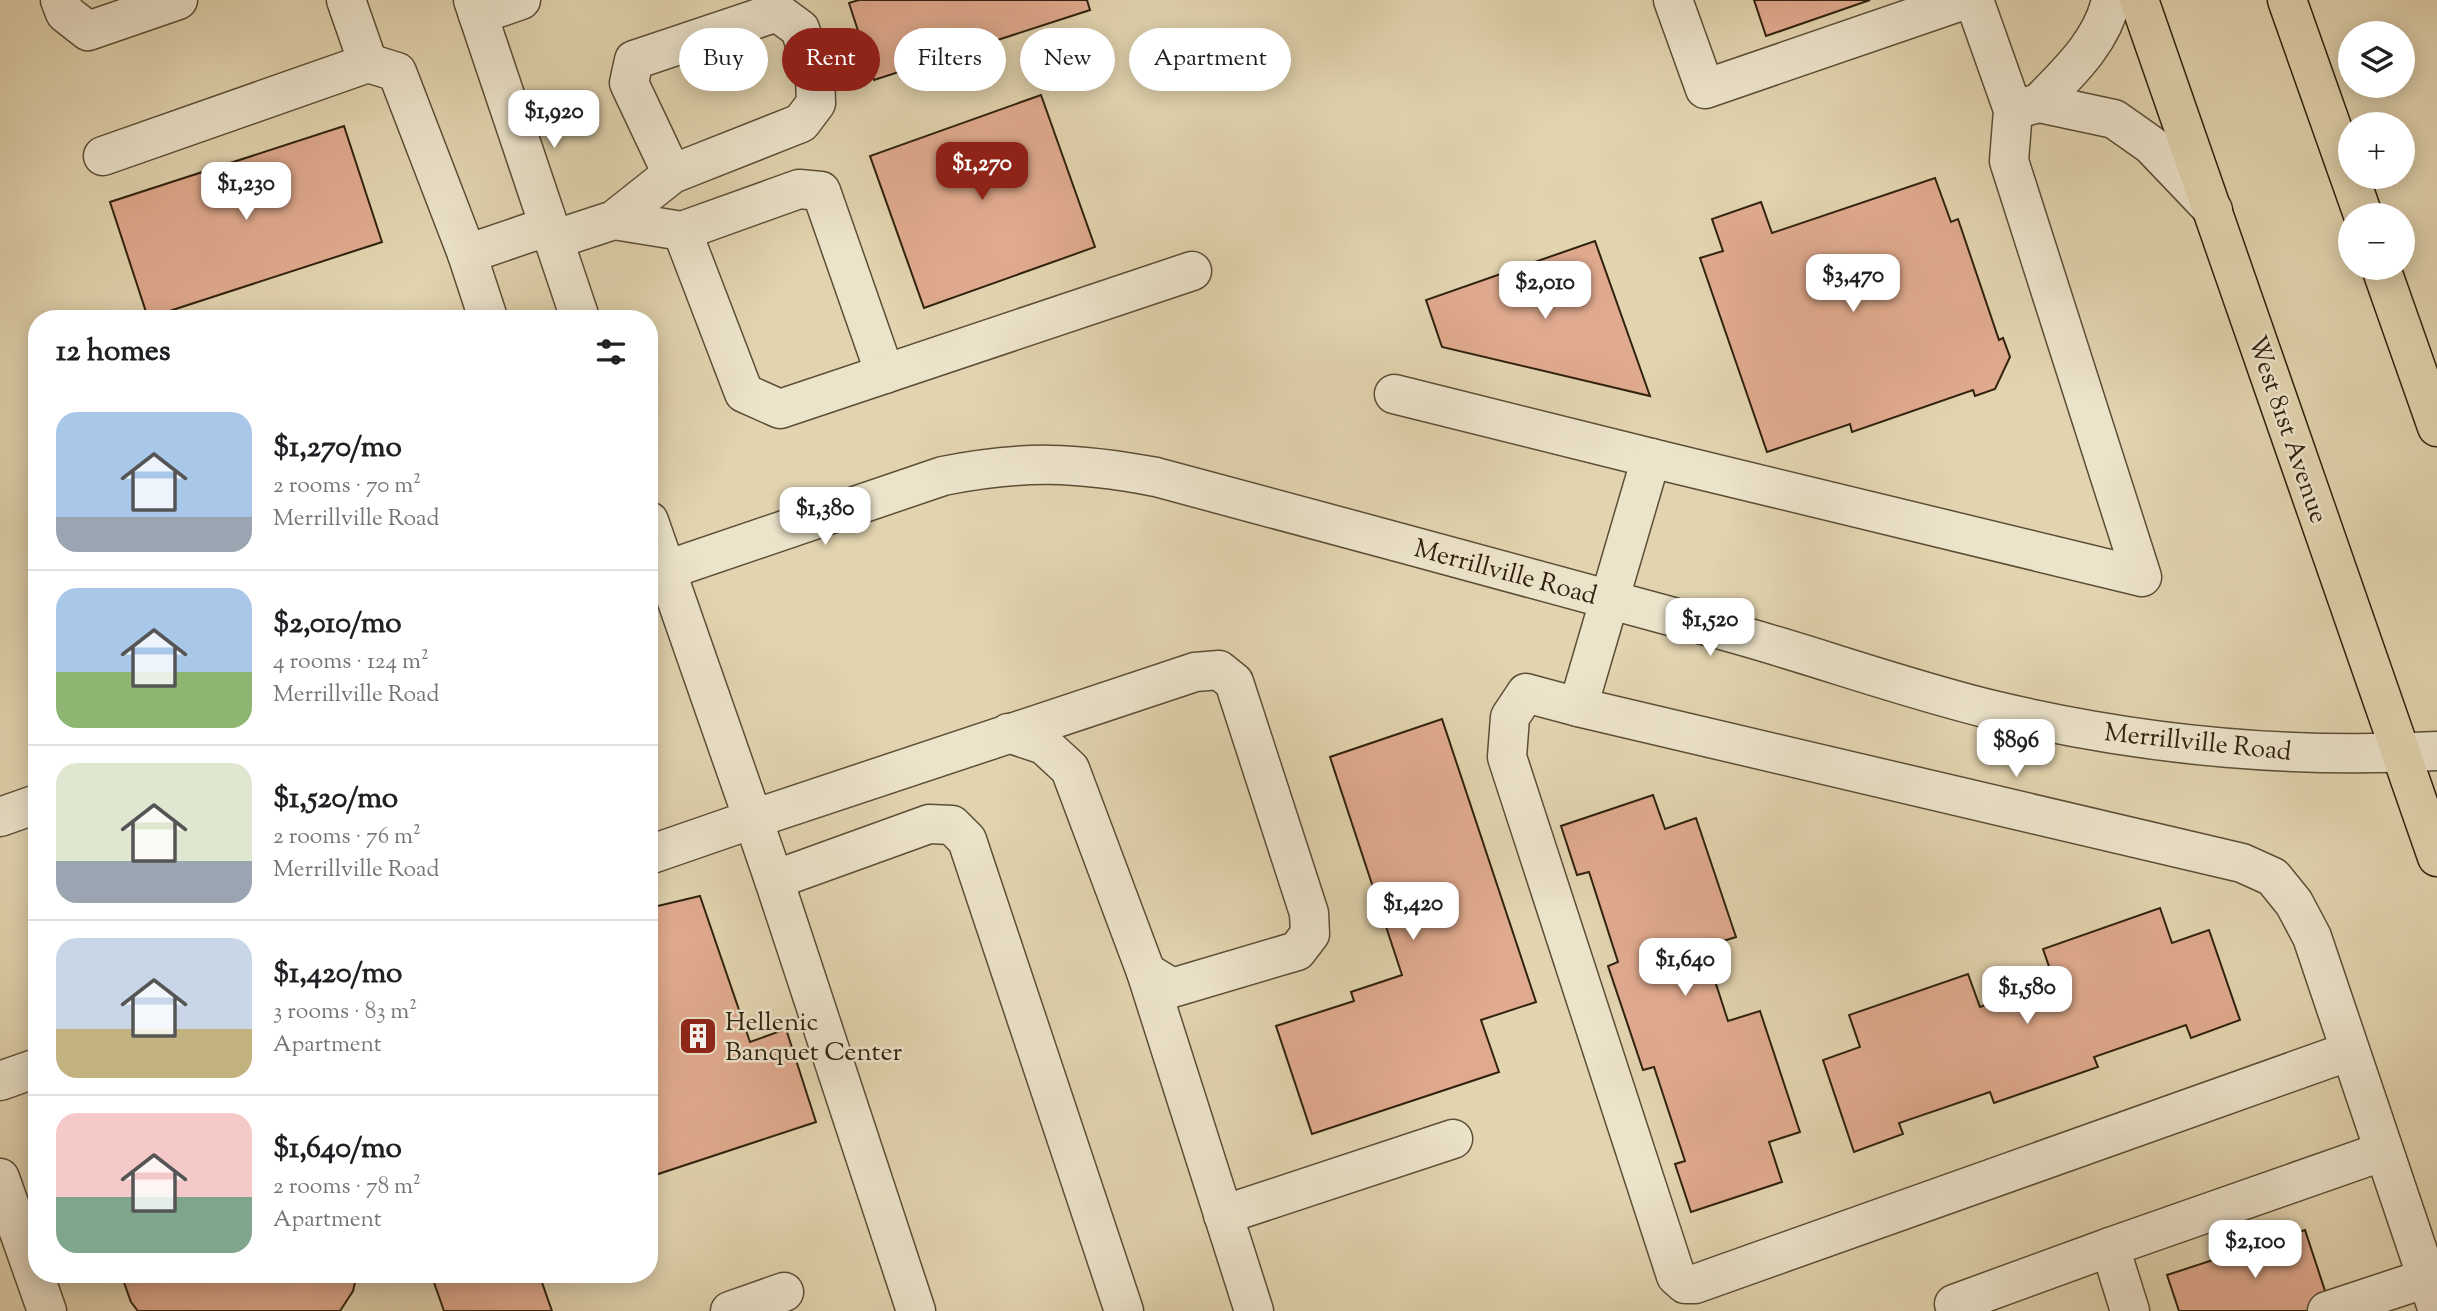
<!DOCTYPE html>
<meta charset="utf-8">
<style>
:root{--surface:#fff;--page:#f2f2f2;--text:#202124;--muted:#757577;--line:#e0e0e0;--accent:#8f2418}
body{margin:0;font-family:"Sorts Mill Goudy",serif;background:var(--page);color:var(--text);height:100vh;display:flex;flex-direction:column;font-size:26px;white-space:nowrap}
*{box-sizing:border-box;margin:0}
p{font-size:23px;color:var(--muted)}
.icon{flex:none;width:38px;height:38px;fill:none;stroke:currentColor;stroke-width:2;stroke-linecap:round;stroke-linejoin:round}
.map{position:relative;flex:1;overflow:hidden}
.drawer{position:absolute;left:28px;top:310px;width:630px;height:973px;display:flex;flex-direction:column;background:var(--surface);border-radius:28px;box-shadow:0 4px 18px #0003}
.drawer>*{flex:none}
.guide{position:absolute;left:679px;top:28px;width:665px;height:63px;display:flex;gap:14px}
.buttons{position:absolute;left:2338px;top:21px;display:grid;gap:14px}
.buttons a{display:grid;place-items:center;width:77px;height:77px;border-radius:50%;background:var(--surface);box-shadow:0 4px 18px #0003;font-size:35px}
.price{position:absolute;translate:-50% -60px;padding:0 16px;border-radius:14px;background:#fff;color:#222;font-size:23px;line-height:46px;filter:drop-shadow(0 2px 4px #0008)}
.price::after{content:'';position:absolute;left:50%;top:42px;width:21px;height:16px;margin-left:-10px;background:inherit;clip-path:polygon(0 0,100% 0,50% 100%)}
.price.active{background:var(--accent);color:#fff}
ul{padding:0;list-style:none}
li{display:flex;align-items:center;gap:21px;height:175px;padding:0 28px}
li+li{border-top:2px solid var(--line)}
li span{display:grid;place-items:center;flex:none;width:196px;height:140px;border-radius:21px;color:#555}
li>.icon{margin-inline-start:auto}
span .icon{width:84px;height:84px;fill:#fffc;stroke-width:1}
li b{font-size:30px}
h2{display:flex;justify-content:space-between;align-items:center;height:84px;padding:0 28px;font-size:30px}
.chip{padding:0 24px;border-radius:32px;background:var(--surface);box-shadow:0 4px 18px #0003;font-size:24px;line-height:63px}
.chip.active{background:var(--accent);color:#fff}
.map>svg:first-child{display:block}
.building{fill:#e0aa8e;stroke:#30220e;stroke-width:2}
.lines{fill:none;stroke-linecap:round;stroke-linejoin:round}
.minor-casing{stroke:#5c4e36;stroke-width:41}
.major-casing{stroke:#30220e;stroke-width:41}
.minor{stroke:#ece3cb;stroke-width:38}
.major{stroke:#e2d4af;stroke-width:38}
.labels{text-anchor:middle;stroke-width:5;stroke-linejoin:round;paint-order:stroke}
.street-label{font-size:26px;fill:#30220e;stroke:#ece3cb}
.poi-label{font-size:26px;fill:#30220e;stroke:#ece3cb;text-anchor:start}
</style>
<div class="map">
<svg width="2437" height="1311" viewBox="0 0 2437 1311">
<rect width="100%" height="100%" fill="#e2d4af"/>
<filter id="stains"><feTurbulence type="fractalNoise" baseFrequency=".00286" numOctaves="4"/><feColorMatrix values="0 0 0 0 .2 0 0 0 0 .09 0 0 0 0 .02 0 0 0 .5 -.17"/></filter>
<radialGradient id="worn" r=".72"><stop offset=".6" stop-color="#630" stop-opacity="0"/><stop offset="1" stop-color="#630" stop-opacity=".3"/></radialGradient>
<g class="building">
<path d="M859,0h228l3,10 -216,70 -25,-77z"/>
<path d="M1754,0h116l-104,36z"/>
<path d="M1041,95l54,152 -171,61 -54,-152z"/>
<path d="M344,126l38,116 -234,76 -38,-116z"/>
<path d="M1935,178l16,44 7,-3 41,121 4,-2 7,19 -15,32 -20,7 -2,-6 -121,42 -2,-8 -83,28 -67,-194 23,-7 -11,-32 49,-17 11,31z"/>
<path d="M1595,241l55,155 -208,-49 -16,-47z"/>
<path d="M1442,719l94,283 -55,18 18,52 -187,62 -36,-108 78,-25 -3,-9 51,-17 -72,-218z"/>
<path d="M1653,795l12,34 31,-11 40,119 -32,10 24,74 32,-10 40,121 -31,10 13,40 -91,30 -16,-48 10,-3 -31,-94 -11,3 -35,-104 10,-4 -29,-90 -12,3 -16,-49z"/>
<path d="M700,896l50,146 36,-13 30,93 -167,55v-269z"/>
<path d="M2160,908l12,35 37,-13 31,90 -49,18 -5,-13 -92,32 4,10 -104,36 -4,-11 -91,31 4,11 -49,18 -31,-92 37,-13 -11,-32 119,-41 12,33 74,-26 -11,-32z"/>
<path d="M2305,1230l26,79 -7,2h-145l-12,-36z"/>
<path d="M121,1274h236l-4,17 -13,20h-202l-7,-9z"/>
<path d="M431,1274h108l13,37h-108z"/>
</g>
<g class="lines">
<defs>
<g id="minor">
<path d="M60,0l5,13 23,18 90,-31"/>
<path d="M346,0l22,63"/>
<path d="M473,0l107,318"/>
<path d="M1673,0l32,89 259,-89"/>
<path d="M478,15l43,-15"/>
<path d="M2039,103c29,-30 63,-61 72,-103"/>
<path d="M2013,110l26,-7 75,16 37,26 62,65"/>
<path d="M103,156l265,-93 29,9 70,182"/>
<path d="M614,220l68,11 117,-42 22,2 64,183"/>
<path d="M682,231l62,162 36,16 412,-138"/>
<path d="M553,240l61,-20 58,-46 129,-51 15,-20 -1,-27 -15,-47 -23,-17 -143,48 -5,23 43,91"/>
<path d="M488,318l-21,-64 82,-28"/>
<path d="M1394,394l257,64"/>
<path d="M649,521l104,298 442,-147 24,-2 15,12 75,231 1,21 -13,17 -125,37 -26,-16 -76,-203 -26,-24 -36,-12"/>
<path d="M649,576l294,-100c80,-16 133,-14 213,1 190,51 379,102 569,154 91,25 180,58 272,80 144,34 292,48 440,40"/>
<path d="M1578,707l73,-249 491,119 -133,-416 4,-51 -39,-110"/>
<path d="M0,817l37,-13"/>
<path d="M649,855l104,-36 21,61 155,-56 23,1 15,15 157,471"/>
<path d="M774,880l142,431"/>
<path d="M1146,972l108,339"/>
<path d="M2350,1051l-655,233h-10l-9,-8 -169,-519 3,-40 16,-24 52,14 664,156 31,14 21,26 18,34 115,341 10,30"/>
<path d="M0,1081l37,-13"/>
<path d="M0,1178l47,133"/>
<path d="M1223,1215l230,-76"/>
<path d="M2110,1247l274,-96"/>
<path d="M1954,1304l156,-57 20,64"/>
<path d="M730,1311l54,-19"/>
<path d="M2327,1311l100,-33"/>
</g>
<g id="major">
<path d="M2139,0l298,857"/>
<path d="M2287,0l76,215"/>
<path d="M2381,268l56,159"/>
</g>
</defs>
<use href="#minor" class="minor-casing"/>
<use href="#major" class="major-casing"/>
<use href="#minor" class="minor"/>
<use href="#major" class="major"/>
</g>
<defs>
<symbol id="building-square" viewBox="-11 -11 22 22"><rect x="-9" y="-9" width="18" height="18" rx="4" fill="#8f2418" stroke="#ece3cb"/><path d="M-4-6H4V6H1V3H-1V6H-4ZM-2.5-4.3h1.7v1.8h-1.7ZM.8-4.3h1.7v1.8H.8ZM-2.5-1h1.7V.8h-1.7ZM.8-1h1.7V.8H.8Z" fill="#fff"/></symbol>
</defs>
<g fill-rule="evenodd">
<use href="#building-square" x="676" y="1014" width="44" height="44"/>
</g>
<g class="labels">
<g class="street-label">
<text transform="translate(2289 429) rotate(71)" y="9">West 81st Avenue</text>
<text transform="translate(1506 571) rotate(15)" y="9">Merrillville Road</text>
<text transform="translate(2198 741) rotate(6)" y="9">Merrillville Road</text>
</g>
<g class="poi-label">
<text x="725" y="1030">Hellenic<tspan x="725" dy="30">Banquet Center</tspan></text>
</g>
</g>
<rect width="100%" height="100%" filter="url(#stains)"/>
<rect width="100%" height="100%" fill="url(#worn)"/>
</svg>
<div class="buttons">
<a><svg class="icon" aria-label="layers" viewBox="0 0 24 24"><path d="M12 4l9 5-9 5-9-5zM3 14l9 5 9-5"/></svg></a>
<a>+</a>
<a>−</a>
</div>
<b class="price" style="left:554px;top:150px">$1,920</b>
<b class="price active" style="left:982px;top:202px">$1,270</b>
<b class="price" style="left:246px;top:222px">$1,230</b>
<b class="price" style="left:1853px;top:314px">$3,470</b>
<b class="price" style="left:1545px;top:321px">$2,010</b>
<b class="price" style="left:825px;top:547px">$1,380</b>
<b class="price" style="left:1710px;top:658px">$1,520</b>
<b class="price" style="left:2016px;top:779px">$896</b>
<b class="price" style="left:1413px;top:942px">$1,420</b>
<b class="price" style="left:1685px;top:998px">$1,640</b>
<b class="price" style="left:2027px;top:1026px">$1,580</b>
<b class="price" style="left:2255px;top:1280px">$2,100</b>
<div class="guide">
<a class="chip">Buy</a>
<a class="chip active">Rent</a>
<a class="chip">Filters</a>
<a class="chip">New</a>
<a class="chip">Apartment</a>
</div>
<section class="drawer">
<h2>12 homes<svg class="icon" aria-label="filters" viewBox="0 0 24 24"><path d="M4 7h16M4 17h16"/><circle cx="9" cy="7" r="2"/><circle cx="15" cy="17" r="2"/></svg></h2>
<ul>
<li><span style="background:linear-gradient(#a9c7e8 75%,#9aa5b1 0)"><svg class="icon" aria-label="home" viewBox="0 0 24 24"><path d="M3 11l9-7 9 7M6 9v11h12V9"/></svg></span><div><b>$1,270/mo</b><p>2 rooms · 70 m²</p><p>Merrillville Road</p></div></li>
<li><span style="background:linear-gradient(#a9c7e8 60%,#8fb573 0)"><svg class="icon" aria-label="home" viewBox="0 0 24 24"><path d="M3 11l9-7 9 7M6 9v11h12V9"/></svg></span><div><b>$2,010/mo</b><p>4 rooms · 124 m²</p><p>Merrillville Road</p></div></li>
<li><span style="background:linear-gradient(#dfe7d0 70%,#9aa5b1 0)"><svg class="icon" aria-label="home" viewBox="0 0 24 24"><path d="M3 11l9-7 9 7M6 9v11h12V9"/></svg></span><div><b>$1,520/mo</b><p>2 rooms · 76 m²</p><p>Merrillville Road</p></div></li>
<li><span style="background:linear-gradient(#c9d6e8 65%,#c2b280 0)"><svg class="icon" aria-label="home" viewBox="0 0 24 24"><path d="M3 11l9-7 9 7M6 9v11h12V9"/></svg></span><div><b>$1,420/mo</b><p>3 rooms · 83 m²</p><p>Apartment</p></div></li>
<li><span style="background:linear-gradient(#f6c9c9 60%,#7fa58c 0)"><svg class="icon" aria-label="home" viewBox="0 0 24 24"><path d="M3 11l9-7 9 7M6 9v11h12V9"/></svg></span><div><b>$1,640/mo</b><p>2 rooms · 78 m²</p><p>Apartment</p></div></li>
</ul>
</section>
</div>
